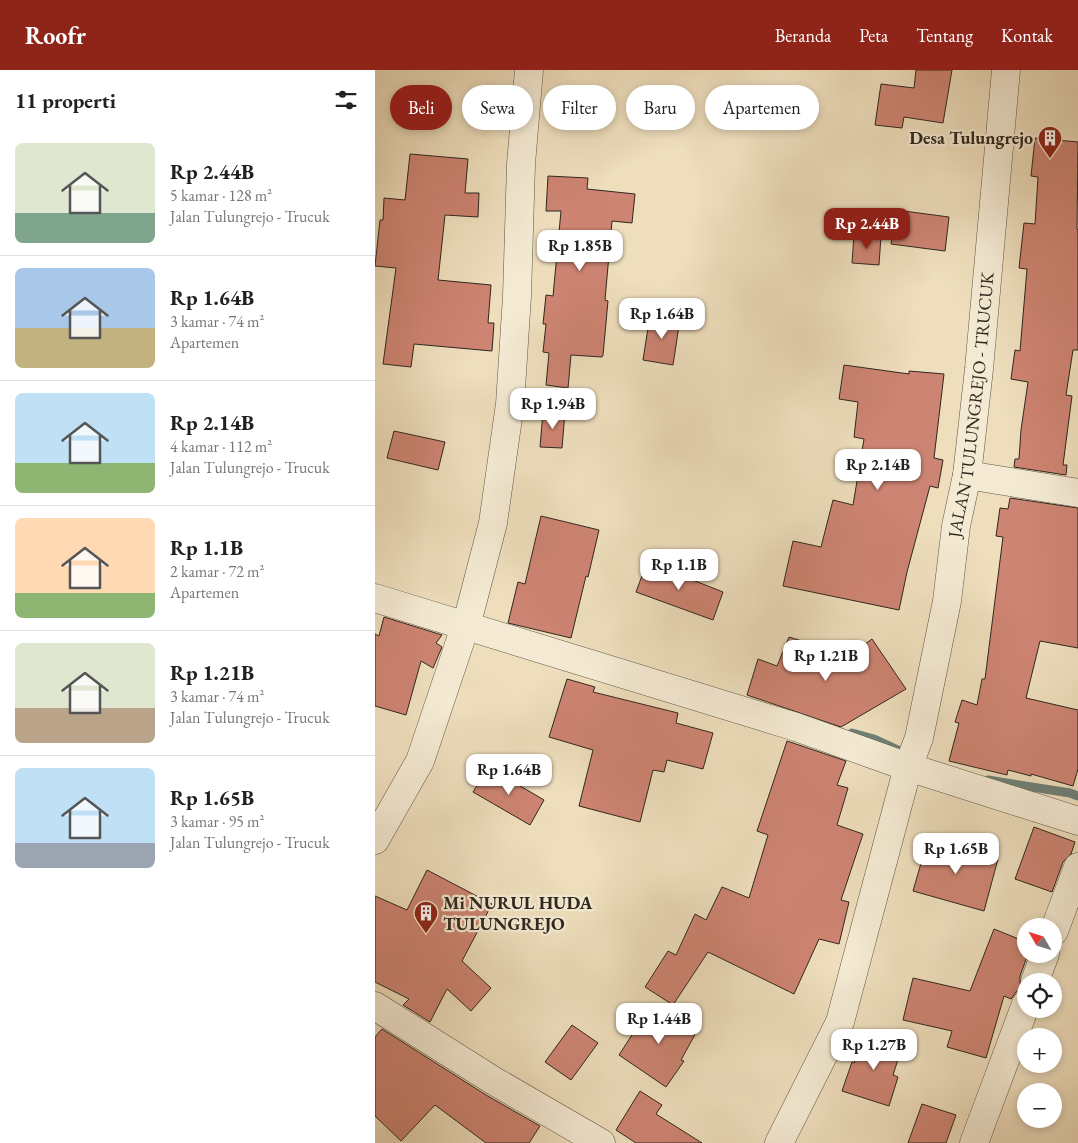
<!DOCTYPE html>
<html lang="id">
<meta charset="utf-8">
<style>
:root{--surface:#fff;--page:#f2f2f2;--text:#202124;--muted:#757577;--line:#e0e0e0;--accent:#8f2418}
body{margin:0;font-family:"EB Garamond",serif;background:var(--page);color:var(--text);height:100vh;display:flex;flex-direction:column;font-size:19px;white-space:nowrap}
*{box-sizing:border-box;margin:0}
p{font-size:16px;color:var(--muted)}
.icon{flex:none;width:28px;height:28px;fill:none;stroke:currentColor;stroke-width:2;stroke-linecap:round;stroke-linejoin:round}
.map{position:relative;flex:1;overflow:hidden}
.sheet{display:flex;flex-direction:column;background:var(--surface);width:375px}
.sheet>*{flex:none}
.top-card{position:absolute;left:15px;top:15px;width:475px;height:45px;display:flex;gap:10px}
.needle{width:32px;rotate:309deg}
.fabs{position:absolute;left:642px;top:848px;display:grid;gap:10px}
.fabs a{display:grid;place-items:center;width:45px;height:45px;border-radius:50%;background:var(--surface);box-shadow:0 2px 8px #0003;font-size:25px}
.price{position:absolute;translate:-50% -42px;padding:0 11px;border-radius:10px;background:#fff;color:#222;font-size:16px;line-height:32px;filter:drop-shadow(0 1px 2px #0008)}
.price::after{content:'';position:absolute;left:50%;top:30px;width:15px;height:11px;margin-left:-8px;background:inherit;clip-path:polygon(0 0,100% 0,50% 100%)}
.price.active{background:var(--accent);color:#fff}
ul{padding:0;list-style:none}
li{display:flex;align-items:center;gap:15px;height:125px;padding:0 15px}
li+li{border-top:1px solid var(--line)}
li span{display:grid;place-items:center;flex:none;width:140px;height:100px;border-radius:8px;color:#555}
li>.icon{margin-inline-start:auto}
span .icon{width:60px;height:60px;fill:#fffc;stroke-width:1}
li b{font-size:21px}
h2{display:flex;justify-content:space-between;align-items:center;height:60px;padding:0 15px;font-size:21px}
.tag{padding:0 18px;border-radius:22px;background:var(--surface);box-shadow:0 2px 8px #0003;font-size:18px;line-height:45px}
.tag.active{background:var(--accent);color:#fff}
header{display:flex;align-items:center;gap:30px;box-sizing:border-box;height:70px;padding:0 25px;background:var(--accent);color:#fff}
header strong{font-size:24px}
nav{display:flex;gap:28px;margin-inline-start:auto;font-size:18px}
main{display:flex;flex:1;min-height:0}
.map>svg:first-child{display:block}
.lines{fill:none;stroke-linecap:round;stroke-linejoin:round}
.stream{stroke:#6f8078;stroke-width:9}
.building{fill:#cd8472;stroke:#2f271e}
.minor-casing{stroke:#5f5546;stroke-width:29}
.minor{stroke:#f4ead3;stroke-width:28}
.labels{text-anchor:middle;stroke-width:4.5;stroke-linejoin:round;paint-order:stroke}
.poi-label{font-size:18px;font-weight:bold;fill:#2f271e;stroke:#f4ead3;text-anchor:end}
.street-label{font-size:18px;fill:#2f271e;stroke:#f4ead3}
</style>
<header>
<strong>Roofr</strong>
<nav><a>Beranda</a><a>Peta</a><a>Tentang</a><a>Kontak</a></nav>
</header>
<main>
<section class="sheet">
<h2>11 properti<svg class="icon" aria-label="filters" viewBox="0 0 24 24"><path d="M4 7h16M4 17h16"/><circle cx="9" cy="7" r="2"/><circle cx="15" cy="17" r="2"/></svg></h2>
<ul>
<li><span style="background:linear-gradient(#dfe7d0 70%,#7fa58c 0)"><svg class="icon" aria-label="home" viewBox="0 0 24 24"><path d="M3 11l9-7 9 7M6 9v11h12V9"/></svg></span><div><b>Rp 2.44B</b><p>5 kamar · 128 m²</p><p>Jalan Tulungrejo - Trucuk</p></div></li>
<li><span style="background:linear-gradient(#a9c7e8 60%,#c2b280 0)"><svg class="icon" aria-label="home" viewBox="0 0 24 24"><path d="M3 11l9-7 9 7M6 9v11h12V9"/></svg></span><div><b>Rp 1.64B</b><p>3 kamar · 74 m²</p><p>Apartemen</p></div></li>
<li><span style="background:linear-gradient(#bfe0f5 70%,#8fb573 0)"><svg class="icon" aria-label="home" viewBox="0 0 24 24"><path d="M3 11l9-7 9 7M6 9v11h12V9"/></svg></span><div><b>Rp 2.14B</b><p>4 kamar · 112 m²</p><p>Jalan Tulungrejo - Trucuk</p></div></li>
<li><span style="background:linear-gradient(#ffd9b3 75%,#8fb573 0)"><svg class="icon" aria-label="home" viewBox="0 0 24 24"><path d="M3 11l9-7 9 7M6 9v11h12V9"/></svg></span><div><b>Rp 1.1B</b><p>2 kamar · 72 m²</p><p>Apartemen</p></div></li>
<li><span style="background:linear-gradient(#dfe7d0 65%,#b9a48a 0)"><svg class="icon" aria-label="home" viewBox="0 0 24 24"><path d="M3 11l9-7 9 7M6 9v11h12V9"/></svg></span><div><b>Rp 1.21B</b><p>3 kamar · 74 m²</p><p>Jalan Tulungrejo - Trucuk</p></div></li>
<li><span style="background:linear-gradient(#bfe0f5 75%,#9aa5b1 0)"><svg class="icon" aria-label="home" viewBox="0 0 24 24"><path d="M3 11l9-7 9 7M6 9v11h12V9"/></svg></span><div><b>Rp 1.65B</b><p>3 kamar · 95 m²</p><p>Jalan Tulungrejo - Trucuk</p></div></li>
</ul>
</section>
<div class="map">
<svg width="703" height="1073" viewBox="0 0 703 1073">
<rect width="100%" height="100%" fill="#eedebc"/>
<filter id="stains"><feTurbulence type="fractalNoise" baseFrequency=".004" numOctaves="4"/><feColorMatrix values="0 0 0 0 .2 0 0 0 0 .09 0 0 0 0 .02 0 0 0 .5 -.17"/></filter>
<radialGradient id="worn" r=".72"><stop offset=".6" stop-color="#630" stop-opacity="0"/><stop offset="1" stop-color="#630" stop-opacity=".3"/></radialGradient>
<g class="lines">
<g class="stream">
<path d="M477,663l22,6 24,11"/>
<path d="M613,710l82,13 8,3"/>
</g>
</g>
<g class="building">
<path d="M541,0h36l-9,53 -39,-6 -2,11 -27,-3 6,-41 33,4z"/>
<path d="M660,68l43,4 -1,87 1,1v120h-5l-7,45 6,1 -9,69h4l-1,10 -52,-8 1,-8h4l2,-29 7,-48 -17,-3 4,-29 5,1 7,-82 -8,-1 5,-45 11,1 3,-47 -7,-1z"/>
<path d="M35,84l58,5 -3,34h14l-1,24 -33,-2 -7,65 53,5 -3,38h6l-2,28 -78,-7 -3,23 -28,-3 13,-96 -21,-2 5,-46h3l1,-22 21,2z"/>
<path d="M173,106l40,2 -1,11 48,5 -3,29 -20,-2 -7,79 3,1 -5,54 -1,2 -31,-2 -3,33 -22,-3 3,-32 -6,-1 3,-28h-3l3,-29 7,1 8,-85h-15z"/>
<path d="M521,140l53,7 -4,34 -54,-7z"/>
<path d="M479,165l27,1 -2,29 -27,-2z"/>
<path d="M275,245l30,4 -7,46 -30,-5z"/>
<path d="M469,295l65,9v-3l35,3 -10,84 9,2 -5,28 -8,-2 -23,86 -8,38 -116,-24 10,-45 28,6 12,-47 20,5 11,-66 -10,-2 4,-35 -19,-3z"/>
<path d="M168,342h22l-3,36 -22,-1z"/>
<path d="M19,361l51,11 -7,28 -51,-12z"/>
<path d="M635,428l68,10v140l-38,-7 -14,57 52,12v59l-5,17 -42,-12v2l-23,-6 -1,5 -58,-14 10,-38 -4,-1 7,-22 15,5 5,-26h3l18,-142 -7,-1 4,-28 8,1z"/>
<path d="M166,446l58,14 -11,47 -2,-1 -15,62 -63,-15 10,-41 7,2z"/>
<path d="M272,492l76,30 -10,28 -77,-28z"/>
<path d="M9,547l58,18 -6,8 6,4 -9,21 -12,-7 -15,54 -31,-9v-72l4,2z"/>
<path d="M414,567l60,19 23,-17 34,50 -65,38 -94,-32 11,-36 19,7z"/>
<path d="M192,609l28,8 -2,5 85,21 -2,10 37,10 -10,36 -36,-9 -3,12 -11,-2 -13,52 -61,-16 14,-56 -44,-13z"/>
<path d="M412,671l59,20 -9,24 11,3 -11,37 26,9 -22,66 8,2 -10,42 -20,-5 -25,55 -86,-42 -35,53 -28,-18 23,-36 8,4 19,-41 11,6 16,-33 27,11 19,-63 -11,-4z"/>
<path d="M113,697l56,33 -14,25 -57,-33z"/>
<path d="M659,757l41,15 -4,12 -8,8 -11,30 -37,-13z"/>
<path d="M553,769l70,20 -14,52 -71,-20z"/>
<path d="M52,800l65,34 -30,57 29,27 -20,23 -24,-22 -17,33 -27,-17 6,-6 -34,-17v-86l32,14z"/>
<path d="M619,859l32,13v12h2l-8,22v7l2,6 -6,3 -5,7 -7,-3 -18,62 -39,-11 5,-16 -49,-11 10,-42 57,13z"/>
<path d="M277,934l46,25 -17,31 3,1 -18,26 -47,-32z"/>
<path d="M197,955l26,18 -27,37 -26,-18z"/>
<path d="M7,959l104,66 54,31 -11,17h-43l-51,-38 -34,36 -26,-25v-79z"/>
<path d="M488,965l39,12 -9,28 5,2 -9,29 -47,-15 10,-29 2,1z"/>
<path d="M265,1021l22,14 -6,9 46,29h-66l-20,-13z"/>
<path d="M547,1034l34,11 -10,28h-38z"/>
</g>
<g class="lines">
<defs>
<g id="minor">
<path d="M592,405l111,18"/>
<path d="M0,528l421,129 112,40 170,54"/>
<path d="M0,770l45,-79 49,-146 24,-92 17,-119 7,-108 4,-132 8,-94"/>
<path d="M679,861l24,-64"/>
<path d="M660,911l10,-27"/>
<path d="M0,936l119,75 107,62"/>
<path id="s1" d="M404,1073l61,-121 68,-255 11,-29 28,-137 9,-75 11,-51 12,-106 27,-299"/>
<path d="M599,1073l52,-139"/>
</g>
</defs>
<use href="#minor" class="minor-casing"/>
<use href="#minor" class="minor"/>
</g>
<defs>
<symbol id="building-pin" viewBox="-11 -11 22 30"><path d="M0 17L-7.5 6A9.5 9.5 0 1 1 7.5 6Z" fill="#8f2418" stroke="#f4ead3"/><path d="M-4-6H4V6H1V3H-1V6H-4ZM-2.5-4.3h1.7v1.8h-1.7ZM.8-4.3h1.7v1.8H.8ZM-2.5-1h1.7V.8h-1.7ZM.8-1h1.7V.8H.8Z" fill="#fff"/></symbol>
</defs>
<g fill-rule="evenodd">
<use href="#building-pin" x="661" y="54" width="28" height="38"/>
<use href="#building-pin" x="37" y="829" width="28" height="38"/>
</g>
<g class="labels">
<g class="poi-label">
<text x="658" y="74">Desa Tulungrejo</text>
<text x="68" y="839" text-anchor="start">Mi NURUL HUDA<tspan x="68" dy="21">TULUNGREJO</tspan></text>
</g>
<g class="street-label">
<text dy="6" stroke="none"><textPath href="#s1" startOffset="768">JALAN TULUNGREJO - TRUCUK</textPath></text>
</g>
</g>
<rect width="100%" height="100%" filter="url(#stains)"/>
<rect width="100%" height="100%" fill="url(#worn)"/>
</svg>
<div class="fabs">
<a><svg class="needle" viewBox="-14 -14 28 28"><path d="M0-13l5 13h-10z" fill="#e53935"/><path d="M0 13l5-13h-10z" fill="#757577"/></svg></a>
<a><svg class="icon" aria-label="locate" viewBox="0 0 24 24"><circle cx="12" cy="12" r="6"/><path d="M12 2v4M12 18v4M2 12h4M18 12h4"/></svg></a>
<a>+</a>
<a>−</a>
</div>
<b class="price active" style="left:492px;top:180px">Rp 2.44B</b>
<b class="price" style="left:205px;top:202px">Rp 1.85B</b>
<b class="price" style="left:287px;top:270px">Rp 1.64B</b>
<b class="price" style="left:178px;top:360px">Rp 1.94B</b>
<b class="price" style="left:503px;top:421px">Rp 2.14B</b>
<b class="price" style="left:304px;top:521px">Rp 1.1B</b>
<b class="price" style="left:451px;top:612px">Rp 1.21B</b>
<b class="price" style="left:134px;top:726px">Rp 1.64B</b>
<b class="price" style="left:581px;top:805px">Rp 1.65B</b>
<b class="price" style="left:284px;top:975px">Rp 1.44B</b>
<b class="price" style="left:499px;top:1001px">Rp 1.27B</b>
<div class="top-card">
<a class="tag active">Beli</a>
<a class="tag">Sewa</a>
<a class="tag">Filter</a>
<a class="tag">Baru</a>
<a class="tag">Apartemen</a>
</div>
</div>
</main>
